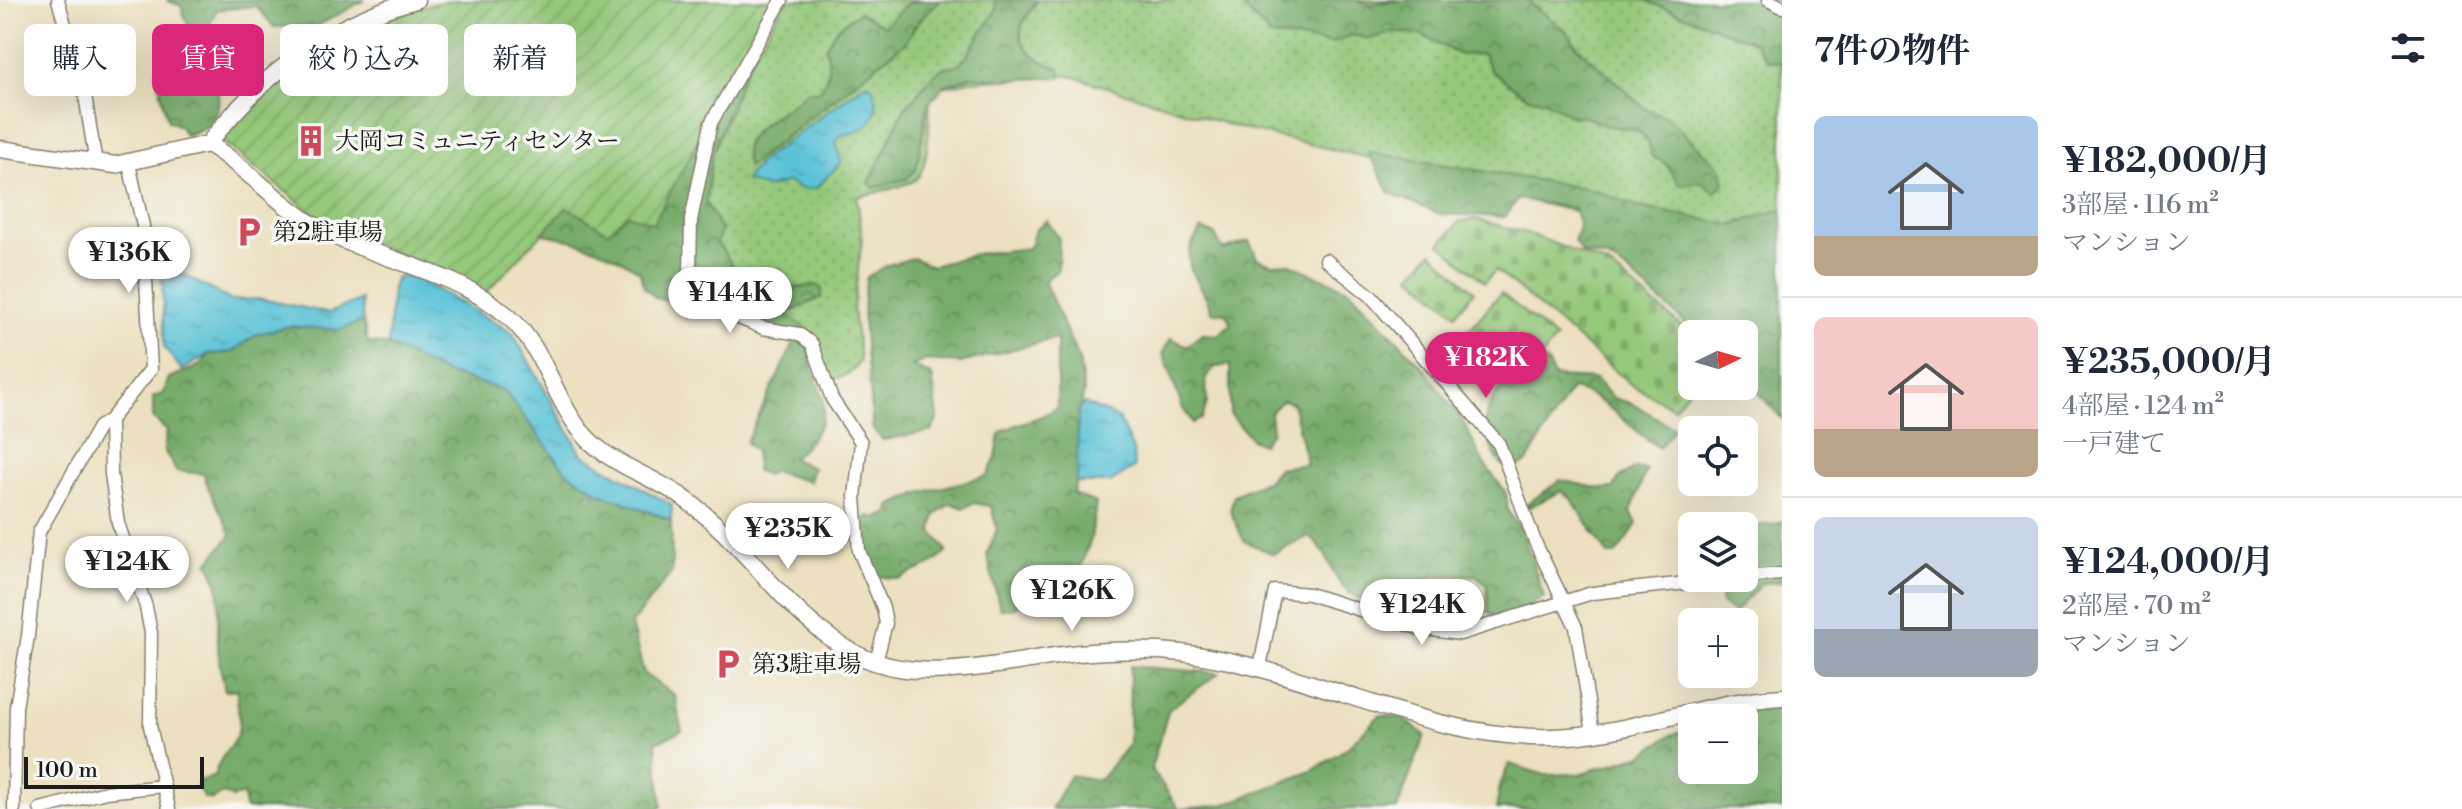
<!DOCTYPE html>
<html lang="ja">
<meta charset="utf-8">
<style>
:root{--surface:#fff;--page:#f2f2f3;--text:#1f2937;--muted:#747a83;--line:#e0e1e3;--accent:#db2777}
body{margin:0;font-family:"Libre Bodoni","Noto Serif JP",serif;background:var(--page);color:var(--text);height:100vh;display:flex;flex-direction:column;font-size:30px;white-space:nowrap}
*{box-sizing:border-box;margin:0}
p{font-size:26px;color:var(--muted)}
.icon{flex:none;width:44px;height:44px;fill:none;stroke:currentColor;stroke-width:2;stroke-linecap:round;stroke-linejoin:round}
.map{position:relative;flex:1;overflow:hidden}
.details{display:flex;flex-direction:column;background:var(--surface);width:680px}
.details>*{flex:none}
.hud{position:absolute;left:24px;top:24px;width:760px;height:72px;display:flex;gap:16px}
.needle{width:52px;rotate:85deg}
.buttons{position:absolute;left:1678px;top:320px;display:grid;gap:16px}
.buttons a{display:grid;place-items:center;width:80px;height:80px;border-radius:12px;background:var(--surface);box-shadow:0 8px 32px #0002;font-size:40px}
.scale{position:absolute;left:24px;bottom:20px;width:180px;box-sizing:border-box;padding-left:8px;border:4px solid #1c1c1c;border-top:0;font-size:22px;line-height:28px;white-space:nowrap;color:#1c1c1c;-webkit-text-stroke:6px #f6f6f2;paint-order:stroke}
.price{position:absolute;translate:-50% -68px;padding:0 18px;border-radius:28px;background:#fff;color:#222;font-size:26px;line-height:52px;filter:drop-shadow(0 2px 4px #0008)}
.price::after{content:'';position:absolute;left:50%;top:48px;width:24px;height:18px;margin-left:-12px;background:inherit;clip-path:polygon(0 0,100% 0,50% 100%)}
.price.current{background:var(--accent);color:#fff}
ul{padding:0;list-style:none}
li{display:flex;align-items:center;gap:24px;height:200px;padding:0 32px}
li+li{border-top:2px solid var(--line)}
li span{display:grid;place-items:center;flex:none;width:224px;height:160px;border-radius:12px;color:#555}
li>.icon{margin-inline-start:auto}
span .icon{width:96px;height:96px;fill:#fffc;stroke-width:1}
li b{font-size:34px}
h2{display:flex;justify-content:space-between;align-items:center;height:96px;padding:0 32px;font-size:34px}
.chip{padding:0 28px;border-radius:12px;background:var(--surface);box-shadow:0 8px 32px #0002;font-size:28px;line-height:72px}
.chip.current{background:var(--accent);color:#fff}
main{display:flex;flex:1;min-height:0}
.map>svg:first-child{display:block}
.grass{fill:url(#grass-dots);stroke:#58724b;stroke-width:2}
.forest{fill:url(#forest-crowns);stroke:#4a6443;stroke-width:2}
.cemetery{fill:url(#cemetery-stones);stroke:#58724b;stroke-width:2}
.garden{fill:url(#garden-furrows);stroke:#58724b;stroke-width:2}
.water{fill:url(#water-ripples);stroke:#3c707a;stroke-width:2}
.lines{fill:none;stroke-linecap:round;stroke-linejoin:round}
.minor-casing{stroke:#847e6e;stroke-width:15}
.tertiary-casing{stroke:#847e6e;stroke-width:19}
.minor{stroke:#fff;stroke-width:12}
.tertiary{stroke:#fff;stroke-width:16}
.labels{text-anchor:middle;stroke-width:7;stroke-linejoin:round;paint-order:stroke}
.poi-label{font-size:24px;fill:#1c1c1c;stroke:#f6f6f2;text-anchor:start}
</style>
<main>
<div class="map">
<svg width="1782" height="809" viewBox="0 0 1782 809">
<defs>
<pattern id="grass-dots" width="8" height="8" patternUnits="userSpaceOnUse" patternTransform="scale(2)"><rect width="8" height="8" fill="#94c87a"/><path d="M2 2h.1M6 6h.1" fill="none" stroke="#7fab69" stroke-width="1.8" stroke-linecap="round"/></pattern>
<pattern id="forest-crowns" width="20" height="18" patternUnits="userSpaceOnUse" patternTransform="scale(2)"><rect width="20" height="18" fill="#77ac6a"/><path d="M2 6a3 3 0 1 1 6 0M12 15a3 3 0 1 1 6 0" fill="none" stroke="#618b56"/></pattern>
<pattern id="cemetery-stones" width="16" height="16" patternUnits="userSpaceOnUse" patternTransform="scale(2)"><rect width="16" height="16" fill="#94c87a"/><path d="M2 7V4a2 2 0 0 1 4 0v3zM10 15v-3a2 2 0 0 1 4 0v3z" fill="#7fab69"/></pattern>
<pattern id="garden-furrows" width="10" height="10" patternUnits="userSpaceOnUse" patternTransform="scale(2)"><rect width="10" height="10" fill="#94c87a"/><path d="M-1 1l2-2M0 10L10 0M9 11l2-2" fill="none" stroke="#7fab69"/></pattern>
<pattern id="water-ripples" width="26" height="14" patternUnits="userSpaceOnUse" patternTransform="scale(2)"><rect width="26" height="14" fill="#5bc3d7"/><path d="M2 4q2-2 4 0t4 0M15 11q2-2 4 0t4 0" fill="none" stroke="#4fa7b8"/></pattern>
</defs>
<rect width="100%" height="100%" fill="#f6f6f2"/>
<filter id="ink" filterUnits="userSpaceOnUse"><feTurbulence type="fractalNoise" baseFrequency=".0125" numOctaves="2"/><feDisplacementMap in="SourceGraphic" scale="16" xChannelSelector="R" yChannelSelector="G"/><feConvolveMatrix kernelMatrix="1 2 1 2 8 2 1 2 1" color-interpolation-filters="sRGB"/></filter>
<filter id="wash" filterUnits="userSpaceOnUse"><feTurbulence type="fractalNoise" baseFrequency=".006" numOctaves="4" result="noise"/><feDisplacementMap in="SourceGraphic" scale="32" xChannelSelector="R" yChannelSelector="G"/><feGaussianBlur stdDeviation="1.8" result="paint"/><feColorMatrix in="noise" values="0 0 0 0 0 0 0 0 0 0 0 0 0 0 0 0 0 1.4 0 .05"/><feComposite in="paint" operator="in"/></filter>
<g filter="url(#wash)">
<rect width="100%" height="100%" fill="#ebe0bf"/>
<path class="grass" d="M786,0h975l21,11v207l-79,22 -161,-36 -151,-41 -152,-35 -171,-53 -98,6 -36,8 -4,7c-1,19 1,76 -17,85 -16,8 -38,11 -56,16l5,41 -9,72 7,50c-5,12 -19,19 -32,20l-12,-35 -51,-22 -70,-96 17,-102z"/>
<g class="forest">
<path d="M166,0h199l-48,26 -43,1 -18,-21 -39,4c-13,18 -10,44 -8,66l8,7c4,33 1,43 -32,52l-5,-9 -12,-5 -12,-48 32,-47 -7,-20z"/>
<path d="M773,0l-61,154 -6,49 15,27 -4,12 22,33 22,9 8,12 16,3 10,-11 22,-3 5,4v8l-36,17 22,16c-4,60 47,73 -16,129l21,9 -4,14 -36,-11 -5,4 -12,-4 -1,-20 -9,-9 49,-101 -88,-30 -51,-13 -12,-11 -4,-15c-65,-49 -171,-45 -251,-54z"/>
<path d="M922,0h18l-22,22 -13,21 -157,124c-17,-39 41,-53 58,-76h13c10,-10 12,-30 6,-43l12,-20 22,-16 25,14 24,-23z"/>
<path d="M995,0h42c-4,8 -10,15 -14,23 -10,24 17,39 36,45l3,9 -58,3 -31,-4 -28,9 -17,19 -12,66 -10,9 -32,9 -5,-5 35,-74 29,-34 11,-8 13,-2 9,-8 30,-47z"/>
<path d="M1236,0h34l14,7 10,-7h63l13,4 32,-4h125l39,31 12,16 65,60 25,11 52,50 4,15 -9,10 -13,-11 -22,3 -15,-22 -14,-7 -2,-13 -12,-13 -34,-5 -17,-8h-14l-25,-16 -20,-4 -36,-26 -8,-17 -23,1 -38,-20 -28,-3 -24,7 -18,-4 -20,8 -61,-7z"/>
<path d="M1643,0h139v63l-15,-3 -13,-18z"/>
<path d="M1368,152l223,37 48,18 93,18 50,-16v210l-38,-42v-43h-46l-74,-65 -18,-11 -24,-5 -8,-12 5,-14 -4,-18 -57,-10 -13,18 -66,-3 -49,-21z"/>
<path d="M1047,220l12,19 -1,31 -14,11 35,79 5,33 -3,9 5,40 -13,52 23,9 -5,36 -13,35 -36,11 -30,24h-12l-13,-55 10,-25 -6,-23 -18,-3 -9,5 -14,-5 -15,13 -3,15 15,20c-19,21 -27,15 -47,28l-24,-3 -14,-35v-21l7,-4 9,2 11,-5 1,-7 30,-13 67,-17 9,-18 4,-25c20,-12 39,-13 57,-25v-70l-97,25 -34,-3 -13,6 19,10 6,41 -6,14 -49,9 -11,-12c1,-50 -16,-102 -5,-151l21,-12 25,-7 19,8 43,-12 54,-6 6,-18z"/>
<path d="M1202,229l13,6 8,15 26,-9 8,17 14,6 17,-1 62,27 73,77 42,58 18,37 23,31 2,19 13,16 23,69 -17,11 -30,10 -9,-6 -1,-27 -11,-10 -41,1 -15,5 -35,3v16l-12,5c-49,-16 -32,-42 -64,-69l-36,18 -29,-13 -14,-30 4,-16 34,-15 10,-12 29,-4 -15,-61 -9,-3 -13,13 2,18 -10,13 -11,-5 -21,-25v-49l-15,2 -9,10 1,26 -5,15 -9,5 -11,-16 -19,-55 8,-14 16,8 15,-12 16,1 13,-11 -5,-11 -14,-1c-11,-36 -40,-47 -10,-83z"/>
<path d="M363,321l5,22 20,2 57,28 59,17 62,81 34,22 71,27 1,52 -41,52 13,50 31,21 7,36 -26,11 6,64 -3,3h-414l-2,-15 -11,4 -8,-5 -12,7 -8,-2 -7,-12 4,-6 13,-3c4,-17 12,-24 21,-38 9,-14 0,-34 3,-50l-13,2c-3,-15 -7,-30 -7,-46 -2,-28 8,-59 -10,-82l23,-28c-7,-22 -22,-38 -27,-61l-28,-3 -12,-21 3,-19 -14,-13v-21l10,-3 6,-16 32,-13 8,-11 23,-2 25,-18 32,-8 46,3z"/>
<path d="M1537,357l11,7 6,13 41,2 18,19 20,6 41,24 -15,20c-25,-16 -59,-56 -88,-59l-44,73 -11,6 -15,-4c-35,-48 -4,-80 36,-107z"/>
<path d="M1636,468l10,2 -15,42 6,12 -21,31h-8l-37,-57 -10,-7 -33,17 -2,-3 34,-25 41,9 13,-1 5,-10z"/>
<path d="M1782,521v61l-20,1 -28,30 -12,-9 -2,-14 -11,-12h35v-51l32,-3z"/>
<path d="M1130,666l89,7 -50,36 -18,59 28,41h-128l19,-34 30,5 29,-36z"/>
<path d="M1759,710l23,1v98h-286l4,-24 9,-21 36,11 34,-1 63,-19 29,-20 21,-7v42h52v-52h-15z"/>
<path d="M1380,715l23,3 22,17 -28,74h-216l42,-4 89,-34 35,-23z"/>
</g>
<g class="cemetery">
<path d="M1475,219l52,14 81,32 84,70v51l-18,22 -41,-22 -137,-116 -11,12 -45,-38 19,-22z"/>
<path d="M1432,252l42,39 -18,23 -45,-39z"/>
<path d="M1501,293l55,46 -44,55 -56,-49z"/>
</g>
<path class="garden" d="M454,0h322l-123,223 -26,-9 -19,18 -41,-25 -82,87 -165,-75 -98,-78c4,-17 23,-30 36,-42 59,-54 116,-87 196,-99z"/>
<g class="water">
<path d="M865,84l6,1c14,27 -1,47 -30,50l-5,7 5,21 -26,26h-13l-14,-7 -21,6 -22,-7 16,-20z"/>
<path d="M162,270l15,1 53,29 31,-1 68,14 32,-14 2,22 -23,9 -51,-4 -32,8 -25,18 -23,2 -27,16 -18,-23z"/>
<path d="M396,277h19l97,55 70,122 90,51 -1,15 -71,-27 -34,-22 -62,-81 -59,-17 -57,-28 4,-57z"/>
<path d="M1084,403l35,16 14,31 1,18 -24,15h-33l1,-73z"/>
</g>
</g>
<g filter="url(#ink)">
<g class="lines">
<defs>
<g id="minor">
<path d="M58,0l27,95 11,69"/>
<path d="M782,0l-71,123 -20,97 -1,54 11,24 12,9 50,21 36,6 13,10 20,55 29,43 -6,55 4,54 24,57 3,15 -10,39"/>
<path d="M1768,0l14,7"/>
<path d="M1326,260l45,36 128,148 36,98 41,85 17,106"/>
<path d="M110,420l1,54 7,49 28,84 5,26 -1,93 19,83"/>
<path d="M1744,577l38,-3"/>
<path d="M1260,667l15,-76 34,3 109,34 42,6 132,-41 143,-15"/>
<path d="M14,809l2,-102 12,-71 11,-104 60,-105 11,-7 41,-51 -8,-143 -14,-62"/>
<path d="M40,809l66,-17 57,-6"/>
</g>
<g id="tertiary">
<path d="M208,144c52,-68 123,-122 208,-144"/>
<path d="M0,149l115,16 93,-21c39,23 68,59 107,82 61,35 140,43 194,91 37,33 45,85 77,120 25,28 69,40 99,62 63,45 102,120 173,156 66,33 151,5 221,-2 26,-3 54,-3 81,-2 135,8 259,90 393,86 78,-2 150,-36 229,-40"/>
</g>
</defs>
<use href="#minor" class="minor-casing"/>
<use href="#tertiary" class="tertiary-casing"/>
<use href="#minor" class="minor"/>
<use href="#tertiary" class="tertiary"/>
</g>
</g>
<defs>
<symbol id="building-bare" viewBox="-9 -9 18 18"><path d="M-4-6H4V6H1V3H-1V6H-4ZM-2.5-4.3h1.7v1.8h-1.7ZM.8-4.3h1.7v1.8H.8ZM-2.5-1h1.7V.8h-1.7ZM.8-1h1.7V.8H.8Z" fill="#d1495b" stroke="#f6f6f2" stroke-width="2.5" paint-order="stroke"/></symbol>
<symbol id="parking-bare" viewBox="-9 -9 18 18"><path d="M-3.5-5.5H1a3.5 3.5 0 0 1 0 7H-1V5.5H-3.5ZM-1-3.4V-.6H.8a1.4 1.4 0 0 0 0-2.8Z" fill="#d1495b" stroke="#f6f6f2" stroke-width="2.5" paint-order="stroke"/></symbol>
</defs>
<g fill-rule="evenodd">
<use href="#building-bare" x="289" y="119" width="44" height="44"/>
<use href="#parking-bare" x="227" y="210" width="44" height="44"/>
<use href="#parking-bare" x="706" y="642" width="44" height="44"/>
</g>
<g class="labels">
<g class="poi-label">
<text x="335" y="149">大岡コミュニティセンター</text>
<text x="273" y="240">第2駐車場</text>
<text x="752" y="672">第3駐車場</text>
</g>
</g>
</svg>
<div class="buttons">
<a><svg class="needle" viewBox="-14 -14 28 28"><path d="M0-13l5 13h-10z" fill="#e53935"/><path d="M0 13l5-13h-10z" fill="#747a83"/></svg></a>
<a><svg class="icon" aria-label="locate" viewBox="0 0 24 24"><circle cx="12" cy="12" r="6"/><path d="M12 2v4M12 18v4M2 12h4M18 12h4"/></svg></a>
<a><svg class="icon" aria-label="layers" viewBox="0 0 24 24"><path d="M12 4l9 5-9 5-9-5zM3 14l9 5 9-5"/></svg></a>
<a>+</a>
<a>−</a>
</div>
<div class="scale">100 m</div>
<b class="price" style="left:129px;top:295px">¥136K</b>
<b class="price" style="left:730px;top:335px">¥144K</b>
<b class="price current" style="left:1486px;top:400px">¥182K</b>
<b class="price" style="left:788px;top:571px">¥235K</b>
<b class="price" style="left:127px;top:604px">¥124K</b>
<b class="price" style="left:1072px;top:633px">¥126K</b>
<b class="price" style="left:1422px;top:647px">¥124K</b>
<div class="hud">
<a class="chip">購入</a>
<a class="chip current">賃貸</a>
<a class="chip">絞り込み</a>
<a class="chip">新着</a>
</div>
</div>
<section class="details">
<h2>7件の物件<svg class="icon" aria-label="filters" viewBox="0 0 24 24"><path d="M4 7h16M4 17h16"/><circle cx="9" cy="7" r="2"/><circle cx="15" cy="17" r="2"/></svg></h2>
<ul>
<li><span style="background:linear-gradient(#a9c7e8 75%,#b9a48a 0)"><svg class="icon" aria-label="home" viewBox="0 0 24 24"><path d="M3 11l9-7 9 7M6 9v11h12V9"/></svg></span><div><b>¥182,000/月</b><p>3部屋 · 116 m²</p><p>マンション</p></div></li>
<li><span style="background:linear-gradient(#f6c9c9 70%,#b9a48a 0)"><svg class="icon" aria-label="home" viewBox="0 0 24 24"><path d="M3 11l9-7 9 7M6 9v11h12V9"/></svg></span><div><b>¥235,000/月</b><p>4部屋 · 124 m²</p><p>一戸建て</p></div></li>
<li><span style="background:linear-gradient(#c9d6e8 70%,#9aa5b1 0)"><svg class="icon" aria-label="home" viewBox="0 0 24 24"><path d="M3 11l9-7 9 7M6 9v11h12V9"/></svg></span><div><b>¥124,000/月</b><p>2部屋 · 70 m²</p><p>マンション</p></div></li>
</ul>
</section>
</main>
